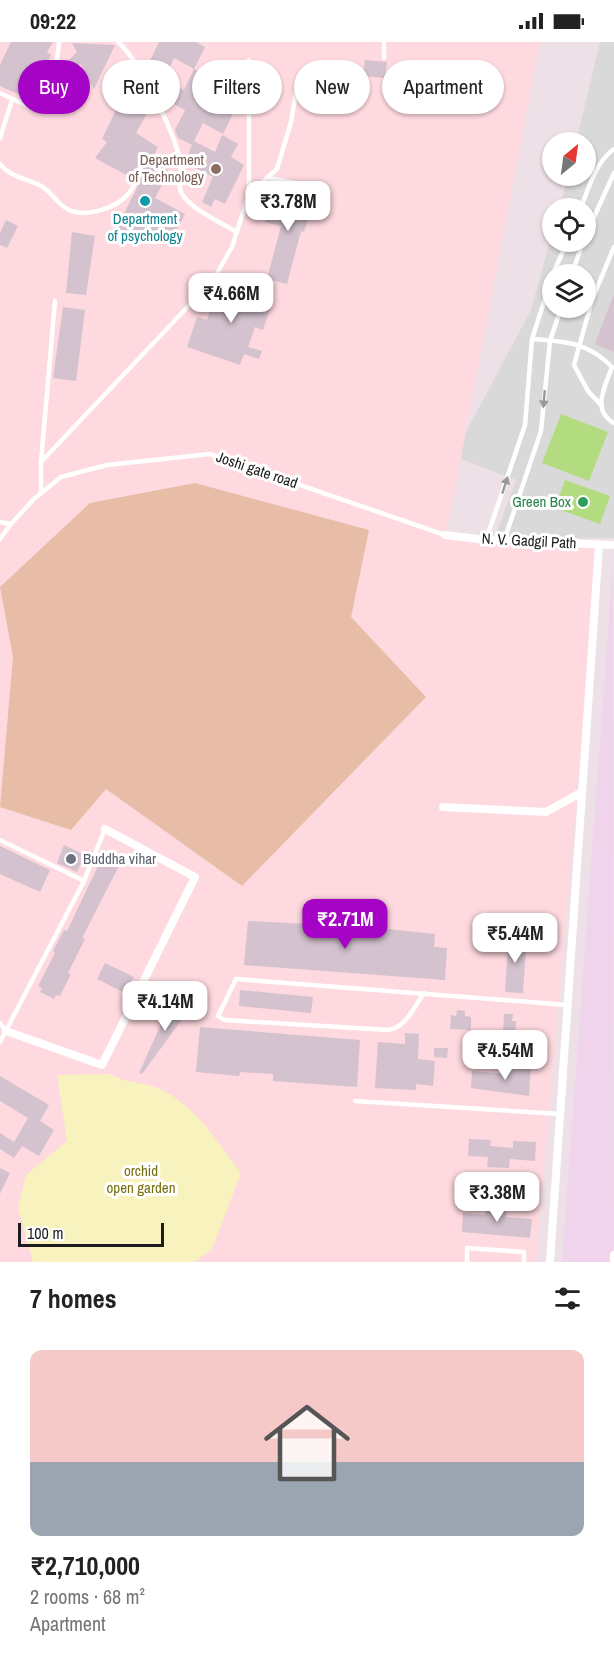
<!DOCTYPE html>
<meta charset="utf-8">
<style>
:root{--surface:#fff;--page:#f2f2f2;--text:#222;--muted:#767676;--accent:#a503c5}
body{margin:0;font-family:"Archivo Narrow",sans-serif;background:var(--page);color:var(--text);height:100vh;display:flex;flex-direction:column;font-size:22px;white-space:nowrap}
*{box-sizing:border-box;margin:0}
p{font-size:20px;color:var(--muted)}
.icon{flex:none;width:33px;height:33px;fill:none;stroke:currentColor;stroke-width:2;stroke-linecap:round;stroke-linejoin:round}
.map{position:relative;height:1220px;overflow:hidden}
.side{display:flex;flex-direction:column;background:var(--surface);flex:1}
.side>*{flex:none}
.top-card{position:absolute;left:18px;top:18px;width:579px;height:54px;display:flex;gap:12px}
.needle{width:39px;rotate:29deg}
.fabs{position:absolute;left:542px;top:90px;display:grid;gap:12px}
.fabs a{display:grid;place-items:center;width:54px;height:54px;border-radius:50%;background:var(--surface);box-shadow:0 2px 4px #0004;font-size:30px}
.scale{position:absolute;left:18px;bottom:15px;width:146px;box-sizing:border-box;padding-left:6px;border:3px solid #1c1c1c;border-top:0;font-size:16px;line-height:21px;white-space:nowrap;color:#1c1c1c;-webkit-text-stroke:4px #fff;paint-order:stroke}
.price{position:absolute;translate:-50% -51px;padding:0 14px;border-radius:12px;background:#fff;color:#222;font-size:20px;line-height:39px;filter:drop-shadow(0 2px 3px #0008)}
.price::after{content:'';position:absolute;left:50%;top:36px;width:18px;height:14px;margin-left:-9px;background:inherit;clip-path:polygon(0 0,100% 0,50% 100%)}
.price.on{background:var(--accent);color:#fff}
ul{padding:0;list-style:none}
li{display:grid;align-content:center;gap:12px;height:318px;padding:0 30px}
li span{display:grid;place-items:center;height:186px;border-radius:12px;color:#555}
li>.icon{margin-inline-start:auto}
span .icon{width:108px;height:108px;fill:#fffc;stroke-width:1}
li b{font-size:26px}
h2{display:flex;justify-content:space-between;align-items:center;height:72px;padding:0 30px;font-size:26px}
.tag{padding:0 21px;border-radius:27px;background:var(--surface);box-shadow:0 2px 4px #0004;font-size:21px;line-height:54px}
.tag.on{background:var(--accent);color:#fff}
.status{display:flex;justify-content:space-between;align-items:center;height:42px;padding:0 30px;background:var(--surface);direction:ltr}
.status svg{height:16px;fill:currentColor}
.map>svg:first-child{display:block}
.residential{fill:#dad9da;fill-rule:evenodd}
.education{fill:#fed9df}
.military{fill:#efd4ec}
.grass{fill:#e7bda7}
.park{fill:#f8f3be}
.pitch{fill:#b3dc80}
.building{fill:#d4c2cf}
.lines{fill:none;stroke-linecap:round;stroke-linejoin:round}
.service{stroke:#fff;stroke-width:4.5}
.minor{stroke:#fff;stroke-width:8}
.oneway{fill:#999}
.education-dot{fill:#8d6e63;stroke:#fff;stroke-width:2}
.culture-dot{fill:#0f9aa8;stroke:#fff;stroke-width:2}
.leisure-dot{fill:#2e9e5b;stroke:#fff;stroke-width:2}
.worship-dot{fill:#6b7280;stroke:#fff;stroke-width:2}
.labels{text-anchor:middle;stroke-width:6;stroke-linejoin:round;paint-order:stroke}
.education-label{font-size:15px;fill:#785e54;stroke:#fff;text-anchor:end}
.culture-label{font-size:15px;fill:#0d838f;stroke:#fff}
.street-label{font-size:15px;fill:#1c1c1c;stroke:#fff}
.leisure-label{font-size:15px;fill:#27864d;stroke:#fff;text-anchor:end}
.worship-label{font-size:15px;fill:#5b616d;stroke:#fff;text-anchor:start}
.park-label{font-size:15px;fill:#776e0d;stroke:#fff}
</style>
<div class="status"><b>09:22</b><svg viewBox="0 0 49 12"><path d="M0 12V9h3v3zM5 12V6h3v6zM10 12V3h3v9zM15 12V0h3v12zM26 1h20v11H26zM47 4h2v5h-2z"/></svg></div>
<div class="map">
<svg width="614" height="1220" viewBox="0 0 614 1220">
<rect width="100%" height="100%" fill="#ede1e7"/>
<path class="residential" d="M600,0h14v496h-99l-19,-4 20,-54 -63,-24 78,-146 21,-77v9h33v-34h-26l9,-32h17v-34h-9zM552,232h33v34h-33z"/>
<path class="education" d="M0,0h540l-94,494 153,9 -63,717h-536z"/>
<path class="military" d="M613,521l1,699h-52z"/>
<path class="grass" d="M195,441l174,47 -18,87 75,80 -184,189 -136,-97 -35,41 -71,-23 13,-150 -13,-70 90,-84z"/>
<path class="park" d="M111,1032c16,11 36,7 53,17 34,18 54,52 77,82l-29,76 -18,13h-161l-15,-54 8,-33 41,-34 -10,-66z"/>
<g class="pitch">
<path d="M561,372l47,18 -19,49 -47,-18z"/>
<path d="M565,438l45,16 -10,28 -45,-16z"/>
</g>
<g class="building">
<path d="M11,0h42l-6,10 4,3 -22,44 -29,-13v-21z"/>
<path d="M159,0h37l9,5 -11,22 -20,-11 -10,21 -18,-10z"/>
<path d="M72,1l43,2 -21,44 -13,-25 -10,4 -5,-5 11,-11z"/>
<path d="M365,18l22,2 -2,16 -22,-2z"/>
<path d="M194,27l30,15 -12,20 21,10 -10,20 -20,-11 -9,18 21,11 7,-17 16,9 -7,13 13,8 -19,39 -10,-5 -4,8 -9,-5 11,-25 -28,-14 7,-18 -14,-7 -3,-8 10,-20 -26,-14 -2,-5 7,-12 20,11z"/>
<path d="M124,51l27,13 -15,27 22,14 -7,14 18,10 -14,27 30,16 -10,19 -12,-5 -6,13 -23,-9 -5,10 -15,-9 24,-47 6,-21h-6l-6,13 -37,-20 12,-16 -5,-3z"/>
<path d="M294,147l21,7 -11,36 -3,-1 -14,53 -20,-5 14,-53 -16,-4 6,-21 7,1 3,4 8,-3z"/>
<path d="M6,178l12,6 -11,22 -7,-3v-12z"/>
<path d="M72,190l23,4 -9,59 -20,-2z"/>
<path d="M219,240l54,17 -10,31 -8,-3 -7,20 14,4 -3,8 -15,-5 -4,11 -53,-18 10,-30 10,3z"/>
<path d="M613,254l1,1v55l-19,-8z"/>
<path d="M63,265l22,3 -9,71 -23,-3z"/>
<path d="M64,803l21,10 -8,17 -20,-9z"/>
<path d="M0,804l50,24 -10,22 -40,-18z"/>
<path d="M105,809l17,9 -40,78 3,1 -17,34 3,1 -11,22 -4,-1 -2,4 -14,-7 2,-4 -4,-2 17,-33 -2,-2 11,-21 3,1 2,-4z"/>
<path d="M248,879l120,6 67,7 -1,13 13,1 -2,32 -201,-15z"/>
<path d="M504,891l17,1 -1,14h6l-3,45 -18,-1 3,-47h-4z"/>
<path d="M105,921l29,14 -9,16 -28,-14z"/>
<path d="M240,948l73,7 -2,16 -72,-7z"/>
<path d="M171,960l18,8 -47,64 -3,-1z"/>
<path d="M457,968l8,1v5l6,1v13l-21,-1 1,-14 5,1z"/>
<path d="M504,972h9l-1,7h4l-1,14 -12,-1z"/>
<path d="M200,985l160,13 -3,47 -84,-6v-7l-33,-2 -1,4 -43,-4z"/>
<path d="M405,991l14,1 -1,25 17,2 -2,25 -17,-2v6l-41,-2 3,-46 27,2z"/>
<path d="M434,1006h14l-1,10 -13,-1z"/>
<path d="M509,1022l22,1 -2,31 -58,-8 1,-17 36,3z"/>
<path d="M0,1034l49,29 -9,16 14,9 -15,26 -17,-10 -8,12 -14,-9v-16l14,9 14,-24 -28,-17z"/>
<path d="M469,1097l22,1 -1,6 23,2v-7l23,1 -1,19 -25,-2 -1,9 -22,-1 1,-10 -20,-1z"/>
<path d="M0,1126l10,5 -10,21z"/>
<path d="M486,1163l21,1 -1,11 26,2 -2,19 -68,-6 1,-19 22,2z"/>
</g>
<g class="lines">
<g class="service">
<path d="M118,0c22,19 56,90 62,118 2,10 -3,23 1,32 7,16 41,31 56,40"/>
<path d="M384,16v-16"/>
<path d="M0,51l28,13h9c17,-17 20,-41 22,-64"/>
<path d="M0,96l12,-38"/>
<path d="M0,122c11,14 26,14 41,22 11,6 16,18 28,24 18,8 48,-2 60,-17 6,-6 8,-18 12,-25"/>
<path d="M268,136l27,5"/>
<path d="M249,152l28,-25 14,-47 7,-42"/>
<path d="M581,166c8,-21 14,-45 33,-59"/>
<path d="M585,195l29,-64"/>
<path d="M553,232l14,-32"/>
<path d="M572,232l11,-32"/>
<path d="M532,297c33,3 55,2 80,28 -7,20 -21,43 2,56"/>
<path d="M600,362l-12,-13 -14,-26 18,-65 22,-53"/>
<path d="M41,420l172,-182 19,-33 17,-53v-134"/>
<path d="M41,451v-31l14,-161"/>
<path d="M0,480l11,2 -11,15"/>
<path d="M11,482l23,-25 27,-22 46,-12 103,-11 235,81"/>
<path d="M486,498l39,-115 7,-86 20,-62"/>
<path d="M504,499l37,-110 9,-90 11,-33"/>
<path d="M0,798l84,41"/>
<path d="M424,951c-10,14 -18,35 -36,37l-164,-10 -6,-4 18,-37 331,26"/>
<path d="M0,981l6,8"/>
<path d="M0,1000l84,-161 21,-52"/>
<path d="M355,1059l205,13"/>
<path d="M467,1220v-14l57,4v10"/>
</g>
<g class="minor">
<path d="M445,493l41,5 128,5"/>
<path d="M443,765l103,5 36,-20"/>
<path d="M6,989l96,34 93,-188 -90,-48"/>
<path d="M550,1220l49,-717"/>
<path d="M614,1220v-7"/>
</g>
</g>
<defs><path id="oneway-solid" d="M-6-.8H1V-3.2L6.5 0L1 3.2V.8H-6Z" transform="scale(1.5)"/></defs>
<g class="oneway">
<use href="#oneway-solid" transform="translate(544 357) rotate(95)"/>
<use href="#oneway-solid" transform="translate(505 443) rotate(-72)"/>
</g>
<circle class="education-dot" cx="216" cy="127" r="6"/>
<circle class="culture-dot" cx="145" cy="159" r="6"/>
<circle class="leisure-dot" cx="583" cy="460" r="6"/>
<circle class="worship-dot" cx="71" cy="817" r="6"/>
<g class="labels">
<g class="education-label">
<text x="204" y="123">Department<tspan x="204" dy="17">of Technology</tspan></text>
</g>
<g class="culture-label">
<text x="145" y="182">Department<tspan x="145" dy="17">of psychology</tspan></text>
</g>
<g class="street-label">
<text transform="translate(257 428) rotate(19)" y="5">Joshi gate road</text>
<text transform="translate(529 499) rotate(3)" y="5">N. V. Gadgil Path</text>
</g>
<g class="leisure-label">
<text x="571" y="465">Green Box</text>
</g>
<g class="worship-label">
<text x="83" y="822">Buddha vihar</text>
</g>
<g class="park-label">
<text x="141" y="1134">orchid<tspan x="141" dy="17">open garden</tspan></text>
</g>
</g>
</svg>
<div class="fabs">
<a><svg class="needle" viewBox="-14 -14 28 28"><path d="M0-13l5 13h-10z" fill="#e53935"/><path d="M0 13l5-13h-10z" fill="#767676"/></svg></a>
<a><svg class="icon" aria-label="locate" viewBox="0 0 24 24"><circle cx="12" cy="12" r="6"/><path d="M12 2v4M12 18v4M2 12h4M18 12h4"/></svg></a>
<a><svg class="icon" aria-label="layers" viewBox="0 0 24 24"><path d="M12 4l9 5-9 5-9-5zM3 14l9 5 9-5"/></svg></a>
</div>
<div class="scale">100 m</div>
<b class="price" style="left:288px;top:190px">₹3.78M</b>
<b class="price" style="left:231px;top:282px">₹4.66M</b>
<b class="price on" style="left:345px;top:908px">₹2.71M</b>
<b class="price" style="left:515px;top:922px">₹5.44M</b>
<b class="price" style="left:165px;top:990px">₹4.14M</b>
<b class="price" style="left:505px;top:1039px">₹4.54M</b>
<b class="price" style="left:497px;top:1181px">₹3.38M</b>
<div class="top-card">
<a class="tag on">Buy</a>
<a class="tag">Rent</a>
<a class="tag">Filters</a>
<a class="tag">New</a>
<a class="tag">Apartment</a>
</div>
</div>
<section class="side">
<h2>7 homes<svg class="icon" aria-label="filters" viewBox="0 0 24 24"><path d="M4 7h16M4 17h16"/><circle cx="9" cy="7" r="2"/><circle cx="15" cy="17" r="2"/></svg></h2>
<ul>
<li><span style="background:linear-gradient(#f6c9c9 60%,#9aa5b1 0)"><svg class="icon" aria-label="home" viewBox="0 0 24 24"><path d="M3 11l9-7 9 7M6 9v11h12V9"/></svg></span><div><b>₹2,710,000</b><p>2 rooms · 68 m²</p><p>Apartment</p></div></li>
</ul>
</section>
